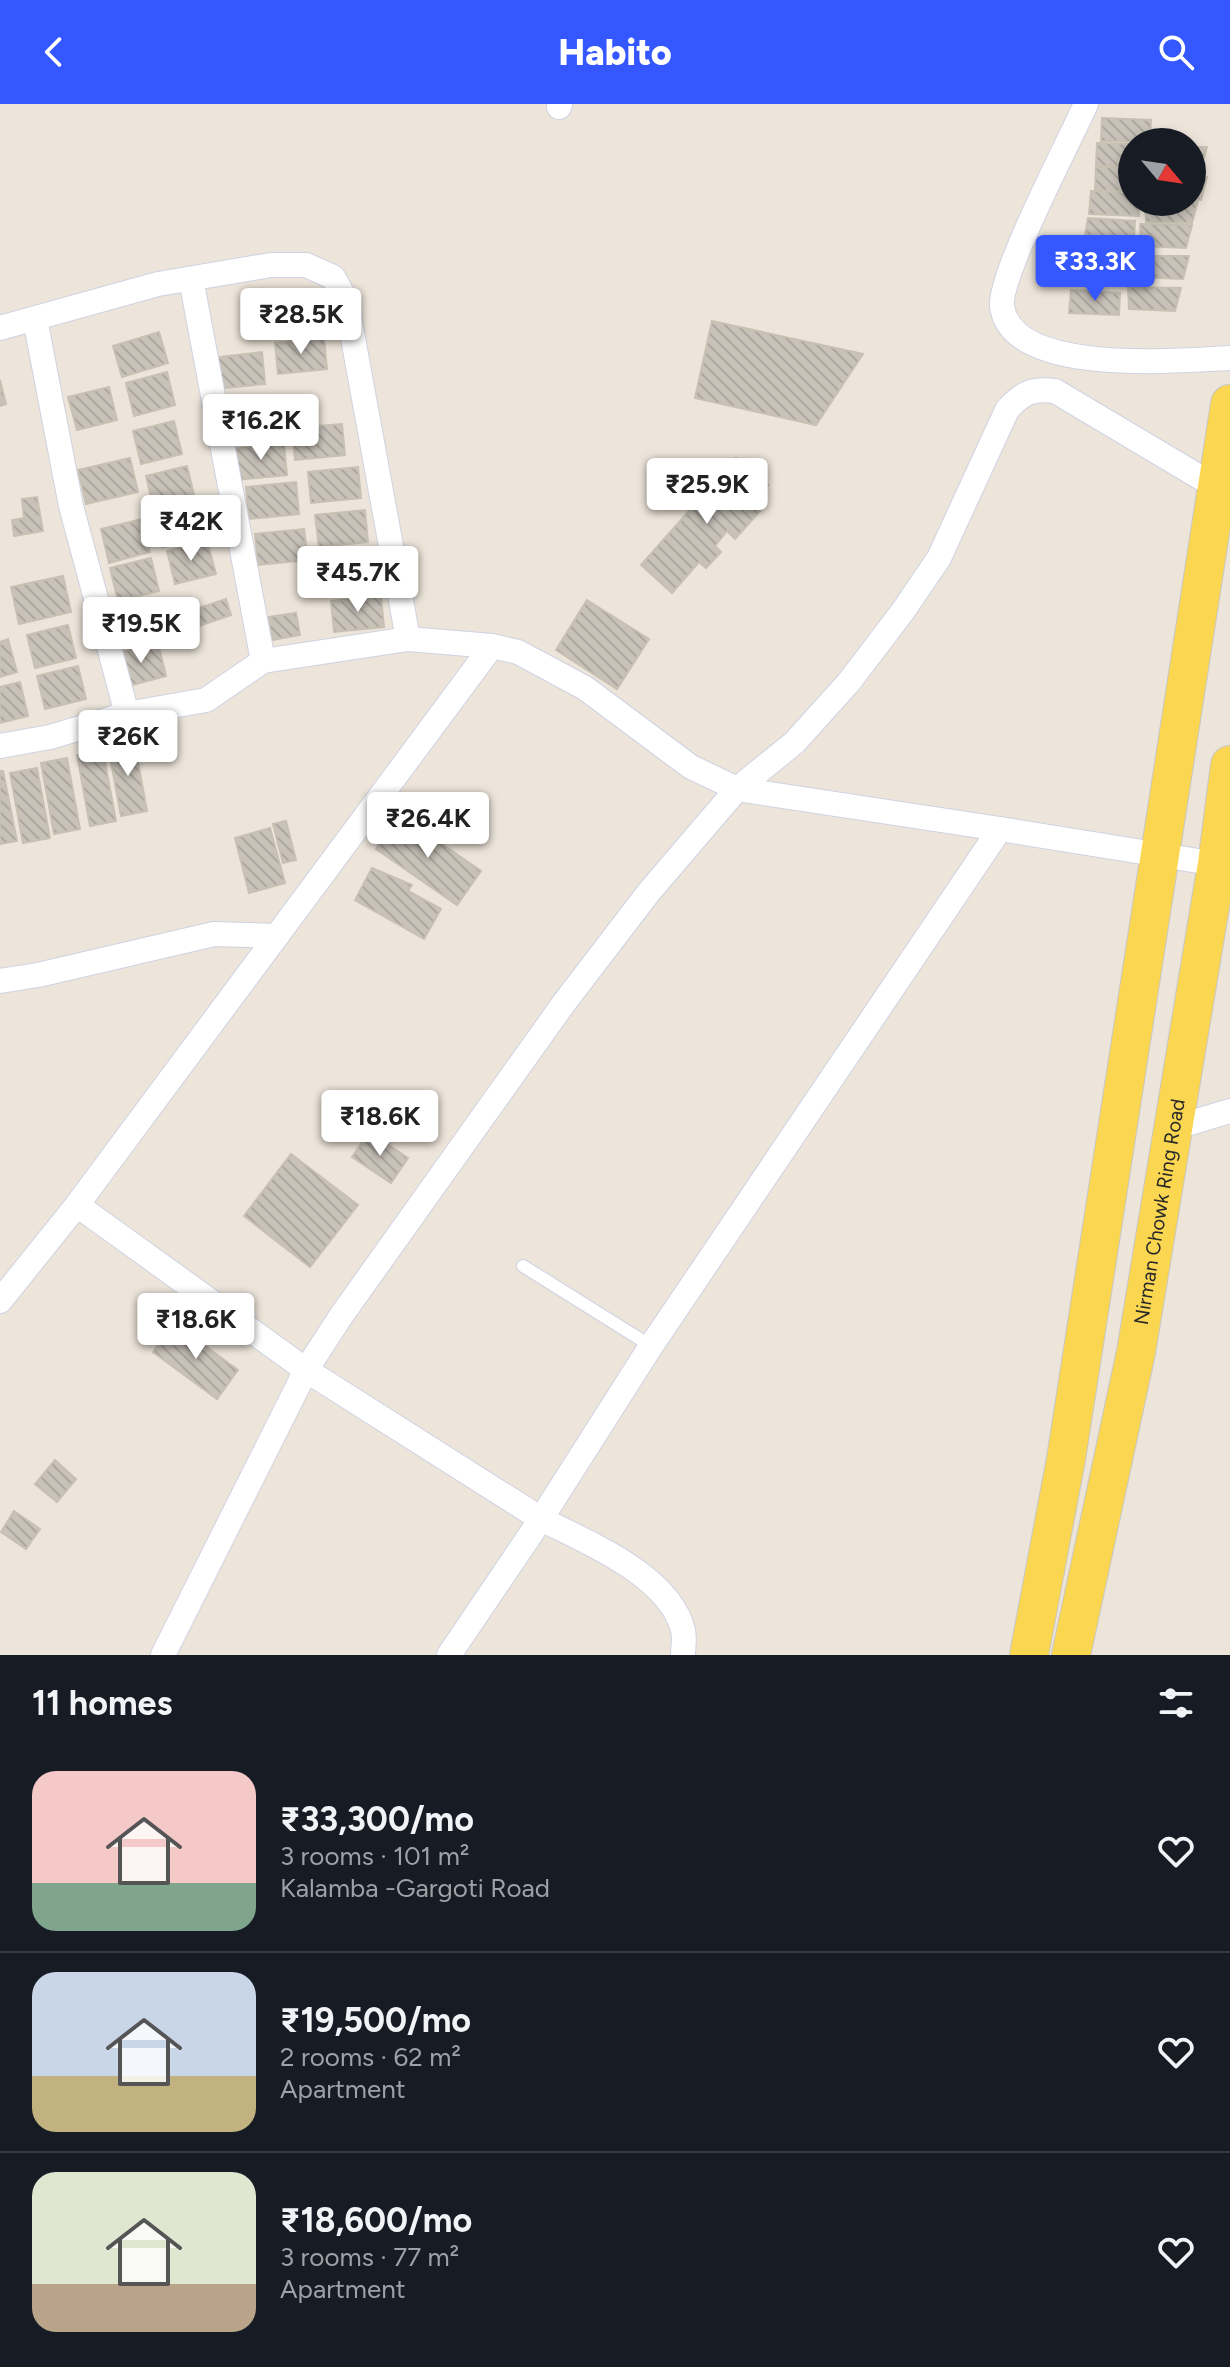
<!DOCTYPE html>
<meta charset="utf-8">
<style>
:root{--surface:#171b24;--page:#20242c;--text:#f1f3f6;--muted:#9ea1a6;--line:#363941;--accent:#3457ff}
body{margin:0;font-family:Figtree,sans-serif;background:var(--page);color:var(--text);height:100vh;display:flex;flex-direction:column;font-size:30px;white-space:nowrap}
*{box-sizing:border-box;margin:0}
p{font-size:26px;color:var(--muted)}
.icon{flex:none;width:44px;height:44px;fill:none;stroke:currentColor;stroke-width:2;stroke-linecap:round;stroke-linejoin:round}
.map{position:relative;height:1551px;overflow:hidden}
.drawer{display:flex;flex-direction:column;background:var(--surface);flex:1}
.drawer>*{flex:none}
.needle{width:52px;rotate:119deg}
.buttons{position:absolute;left:1118px;top:24px;display:grid;gap:16px}
.buttons a{display:grid;place-items:center;width:88px;height:88px;border-radius:50%;background:var(--surface);box-shadow:0 4px 12px #0003;font-size:40px}
.price{position:absolute;translate:-50% -68px;padding:0 18px;border-radius:8px;background:#fff;color:#222;font-size:26px;line-height:52px;filter:drop-shadow(0 2px 4px #0008)}
.price::after{content:'';position:absolute;left:50%;top:48px;width:24px;height:18px;margin-left:-12px;background:inherit;clip-path:polygon(0 0,100% 0,50% 100%)}
.price.selected{background:var(--accent);color:#fff}
ul{padding:0;list-style:none}
li{display:flex;align-items:center;gap:24px;height:200px;padding:0 32px}
li+li{border-top:2px solid var(--line)}
li span{display:grid;place-items:center;flex:none;width:224px;height:160px;border-radius:24px;color:#555}
li>.icon{margin-inline-start:auto}
span .icon{width:96px;height:96px;fill:#fffc;stroke-width:1}
li b{font-size:34px}
h2{display:flex;justify-content:space-between;align-items:center;height:96px;padding:0 32px;font-size:34px}
header{display:flex;justify-content:space-between;align-items:center;height:104px;padding:0 32px;background:var(--accent);color:#fff;font-size:36px;font-weight:800}
.map>svg:first-child{display:block}
.building{fill:url(#building-back-hatch);stroke:#c8c1b3;stroke-width:2}
.lines{fill:none;stroke-linecap:round;stroke-linejoin:round}
.service-casing{stroke:#cfd2e3;stroke-width:14}
.minor-casing{stroke:#cfd2e3;stroke-width:26}
.primary-casing{stroke:#c7c7c7;stroke-width:40}
.service{stroke:#fff;stroke-width:12}
.minor{stroke:#fff;stroke-width:24}
.primary{stroke:#fbd650;stroke-width:38}
.labels{text-anchor:middle;stroke-width:7;stroke-linejoin:round;paint-order:stroke}
.street-label{font-size:20px;fill:#292929;stroke:#fff}
</style>
<header><svg class="icon" aria-label="back" viewBox="0 0 24 24"><path d="M15 5l-7 7 7 7"/></svg>Habito<svg class="icon" aria-label="search" viewBox="0 0 24 24"><circle cx="10" cy="10" r="6"/><path d="M15 15l6 6"/></svg></header>
<div class="map">
<svg width="1230" height="1551" viewBox="0 0 1230 1551">
<defs>
<pattern id="building-back-hatch" width="6" height="6" patternUnits="userSpaceOnUse" patternTransform="scale(2)"><rect width="6" height="6" fill="#c8c2b9"/><path d="M-1 5l2 2M0 0l6 6M5-1l2 2" fill="none" stroke="#aca79f"/></pattern>
</defs>
<rect width="100%" height="100%" fill="#ede5da"/>
<g class="building">
<path d="M1102,14l49,2 -1,22 -49,-1z"/>
<path d="M1097,39l35,1v23l-36,-1z"/>
<path d="M1192,43h15l-6,23h-9z"/>
<path d="M1096,63l36,1v24l-37,-2z"/>
<path d="M1192,72l15,1 -6,23 -9,-1z"/>
<path d="M1091,87l41,2v9h8l-1,14 -50,-2z"/>
<path d="M1192,96h6l-6,23 -46,-1 -1,-20z"/>
<path d="M1088,114l47,3 -1,17 -49,-3z"/>
<path d="M1140,120l52,1 -6,23 -45,-2z"/>
<path d="M1083,136l49,3 -1,22 -50,-2z"/>
<path d="M1136,152h53l-6,23 -46,-2z"/>
<path d="M1128,183l53,1 -6,23 -46,-2z"/>
<path d="M1071,186l49,3 -1,22 -50,-2z"/>
<path d="M712,217l151,33 -47,71 -121,-27z"/>
<path d="M159,228l9,31 -46,14 -9,-31z"/>
<path d="M324,234l3,31 -49,5 -3,-31z"/>
<path d="M262,248l3,32 -50,5 -3,-31z"/>
<path d="M167,268l8,33 -41,11 -8,-33z"/>
<path d="M0,276l6,24 -6,2z"/>
<path d="M109,283l8,33 -40,10 -9,-33z"/>
<path d="M174,317l8,33 -41,10 -8,-33z"/>
<path d="M342,320l3,31 -50,5 -3,-32z"/>
<path d="M284,339l3,32 -50,5 -3,-31z"/>
<path d="M130,354l8,34 -52,12 -8,-34z"/>
<path d="M736,354l32,27 -15,17 9,7 -27,30 -8,-8 -12,15 6,6 -15,16 -7,-6 -27,31 -31,-28z"/>
<path d="M187,362l8,33 -41,10 -8,-33z"/>
<path d="M358,363l3,31 -50,5 -3,-31z"/>
<path d="M296,378l3,32 -50,5 -3,-32z"/>
<path d="M37,393l6,34 -29,5 -2,-16 12,-2 -2,-19z"/>
<path d="M196,399l8,33 -41,11 -8,-33z"/>
<path d="M365,406l3,32 -49,5 -4,-32z"/>
<path d="M142,415l8,33 -41,11 -8,-34z"/>
<path d="M304,425l4,31 -50,5 -3,-31z"/>
<path d="M207,437l9,33 -41,10 -8,-33z"/>
<path d="M372,449l3,31 -50,5 -3,-31z"/>
<path d="M151,454l8,33 -41,10 -8,-33z"/>
<path d="M63,472l8,36 -52,12 -8,-37z"/>
<path d="M381,492l3,31 -50,5 -3,-31z"/>
<path d="M226,495l5,16 -53,18 -6,-16z"/>
<path d="M587,496l62,39 -32,50 -61,-39z"/>
<path d="M296,509l4,22 -28,5 -4,-23z"/>
<path d="M68,521l8,33 -41,10 -8,-33z"/>
<path d="M8,535l9,33 -17,5v-35z"/>
<path d="M158,539l8,33 -41,11 -8,-34z"/>
<path d="M78,562l8,33 -41,10 -8,-33z"/>
<path d="M20,578l8,34 -28,7v-36z"/>
<path d="M134,637l13,70 -26,5 -13,-70z"/>
<path d="M103,647l13,70 -26,5 -13,-71z"/>
<path d="M67,654l13,71 -26,5 -13,-71z"/>
<path d="M37,664l13,70 -27,5 -13,-70z"/>
<path d="M0,667h3l14,70 -17,3z"/>
<path d="M400,711l81,56 -24,34 -81,-56z"/>
<path d="M286,717l10,39 -13,3 -10,-39z"/>
<path d="M270,724l15,55 -36,10 -14,-55z"/>
<path d="M372,764l40,17 -4,6 33,18 -17,30 -69,-39z"/>
<path d="M369,1028l39,26 -17,25 -39,-26z"/>
<path d="M291,1050l67,51 -48,62 -66,-51z"/>
<path d="M174,1219l64,47 -21,29 -64,-47z"/>
<path d="M55,1356l21,19 -19,23 -22,-18z"/>
<path d="M14,1407l26,18 -14,20 -25,-17z"/>
</g>
<g class="lines">
<defs>
<path id="service" d="M523,1162l128,80"/>
<g id="minor">
<path d="M1086,0c-16,36 -87,171 -84,202 9,71 179,54 228,52"/>
<path d="M559,3l1,-3"/>
<path d="M191,175l72,382"/>
<path d="M35,215l36,187 56,208"/>
<path d="M0,224l158,-44 113,-19h35l27,12 13,23 62,339"/>
<path d="M0,642l50,-9 77,-23 79,-14 57,-39 145,-22 84,7 26,6 67,36 106,79 46,22 263,40"/>
<path d="M0,877l38,-6 176,-41 63,2"/>
<path d="M1173,1024l57,-17"/>
<path d="M77,1101l229,165 235,149 110,-173 349,-517 217,35"/>
<path d="M0,1197l77,-96 415,-559"/>
<path d="M163,1551l143,-285 35,-54 223,-313 85,-111 88,-103 57,-46 55,-61 54,-71 36,-53 68,-148c15,-17 25,-22 48,-19l163,97"/>
<path d="M449,1551l92,-136c47,24 128,56 142,111 2,8 0,17 0,25"/>
</g>
<g id="primary">
<path d="M1029,1551l37,-196 164,-1055"/>
<path id="s1" d="M1071,1551l65,-303 81,-488 13,-99"/>
</g>
</defs>
<use href="#service" class="service-casing"/>
<use href="#minor" class="minor-casing"/>
<use href="#primary" class="primary-casing"/>
<use href="#service" class="service"/>
<use href="#minor" class="minor"/>
<use href="#primary" class="primary"/>
</g>
<g class="labels">
<g class="street-label">
<text dy="7" stroke="none"><textPath href="#s1" startOffset="452">Nirman Chowk Ring Road</textPath></text>
</g>
</g>
</svg>
<div class="buttons">
<a><svg class="needle" viewBox="-14 -14 28 28"><path d="M0-13l5 13h-10z" fill="#e53935"/><path d="M0 13l5-13h-10z" fill="#9ea1a6"/></svg></a>
</div>
<b class="price selected" style="left:1095px;top:199px">₹33.3K</b>
<b class="price" style="left:301px;top:252px">₹28.5K</b>
<b class="price" style="left:261px;top:358px">₹16.2K</b>
<b class="price" style="left:707px;top:422px">₹25.9K</b>
<b class="price" style="left:191px;top:459px">₹42K</b>
<b class="price" style="left:358px;top:510px">₹45.7K</b>
<b class="price" style="left:141px;top:561px">₹19.5K</b>
<b class="price" style="left:128px;top:674px">₹26K</b>
<b class="price" style="left:428px;top:756px">₹26.4K</b>
<b class="price" style="left:380px;top:1054px">₹18.6K</b>
<b class="price" style="left:196px;top:1257px">₹18.6K</b>
</div>
<section class="drawer">
<h2>11 homes<svg class="icon" aria-label="filters" viewBox="0 0 24 24"><path d="M4 7h16M4 17h16"/><circle cx="9" cy="7" r="2"/><circle cx="15" cy="17" r="2"/></svg></h2>
<ul>
<li><span style="background:linear-gradient(#f6c9c9 70%,#7fa58c 0)"><svg class="icon" aria-label="home" viewBox="0 0 24 24"><path d="M3 11l9-7 9 7M6 9v11h12V9"/></svg></span><div><b>₹33,300/mo</b><p>3 rooms · 101 m²</p><p>Kalamba -Gargoti Road</p></div><svg class="icon" aria-label="heart" viewBox="0 0 24 24"><path d="M12 20l-8-8c-3-5 5-10 8-4 3-6 11-1 8 4z"/></svg></li>
<li><span style="background:linear-gradient(#c9d6e8 65%,#c2b280 0)"><svg class="icon" aria-label="home" viewBox="0 0 24 24"><path d="M3 11l9-7 9 7M6 9v11h12V9"/></svg></span><div><b>₹19,500/mo</b><p>2 rooms · 62 m²</p><p>Apartment</p></div><svg class="icon" aria-label="heart" viewBox="0 0 24 24"><path d="M12 20l-8-8c-3-5 5-10 8-4 3-6 11-1 8 4z"/></svg></li>
<li><span style="background:linear-gradient(#dfe7d0 70%,#b9a48a 0)"><svg class="icon" aria-label="home" viewBox="0 0 24 24"><path d="M3 11l9-7 9 7M6 9v11h12V9"/></svg></span><div><b>₹18,600/mo</b><p>3 rooms · 77 m²</p><p>Apartment</p></div><svg class="icon" aria-label="heart" viewBox="0 0 24 24"><path d="M12 20l-8-8c-3-5 5-10 8-4 3-6 11-1 8 4z"/></svg></li>
</ul>
</section>
